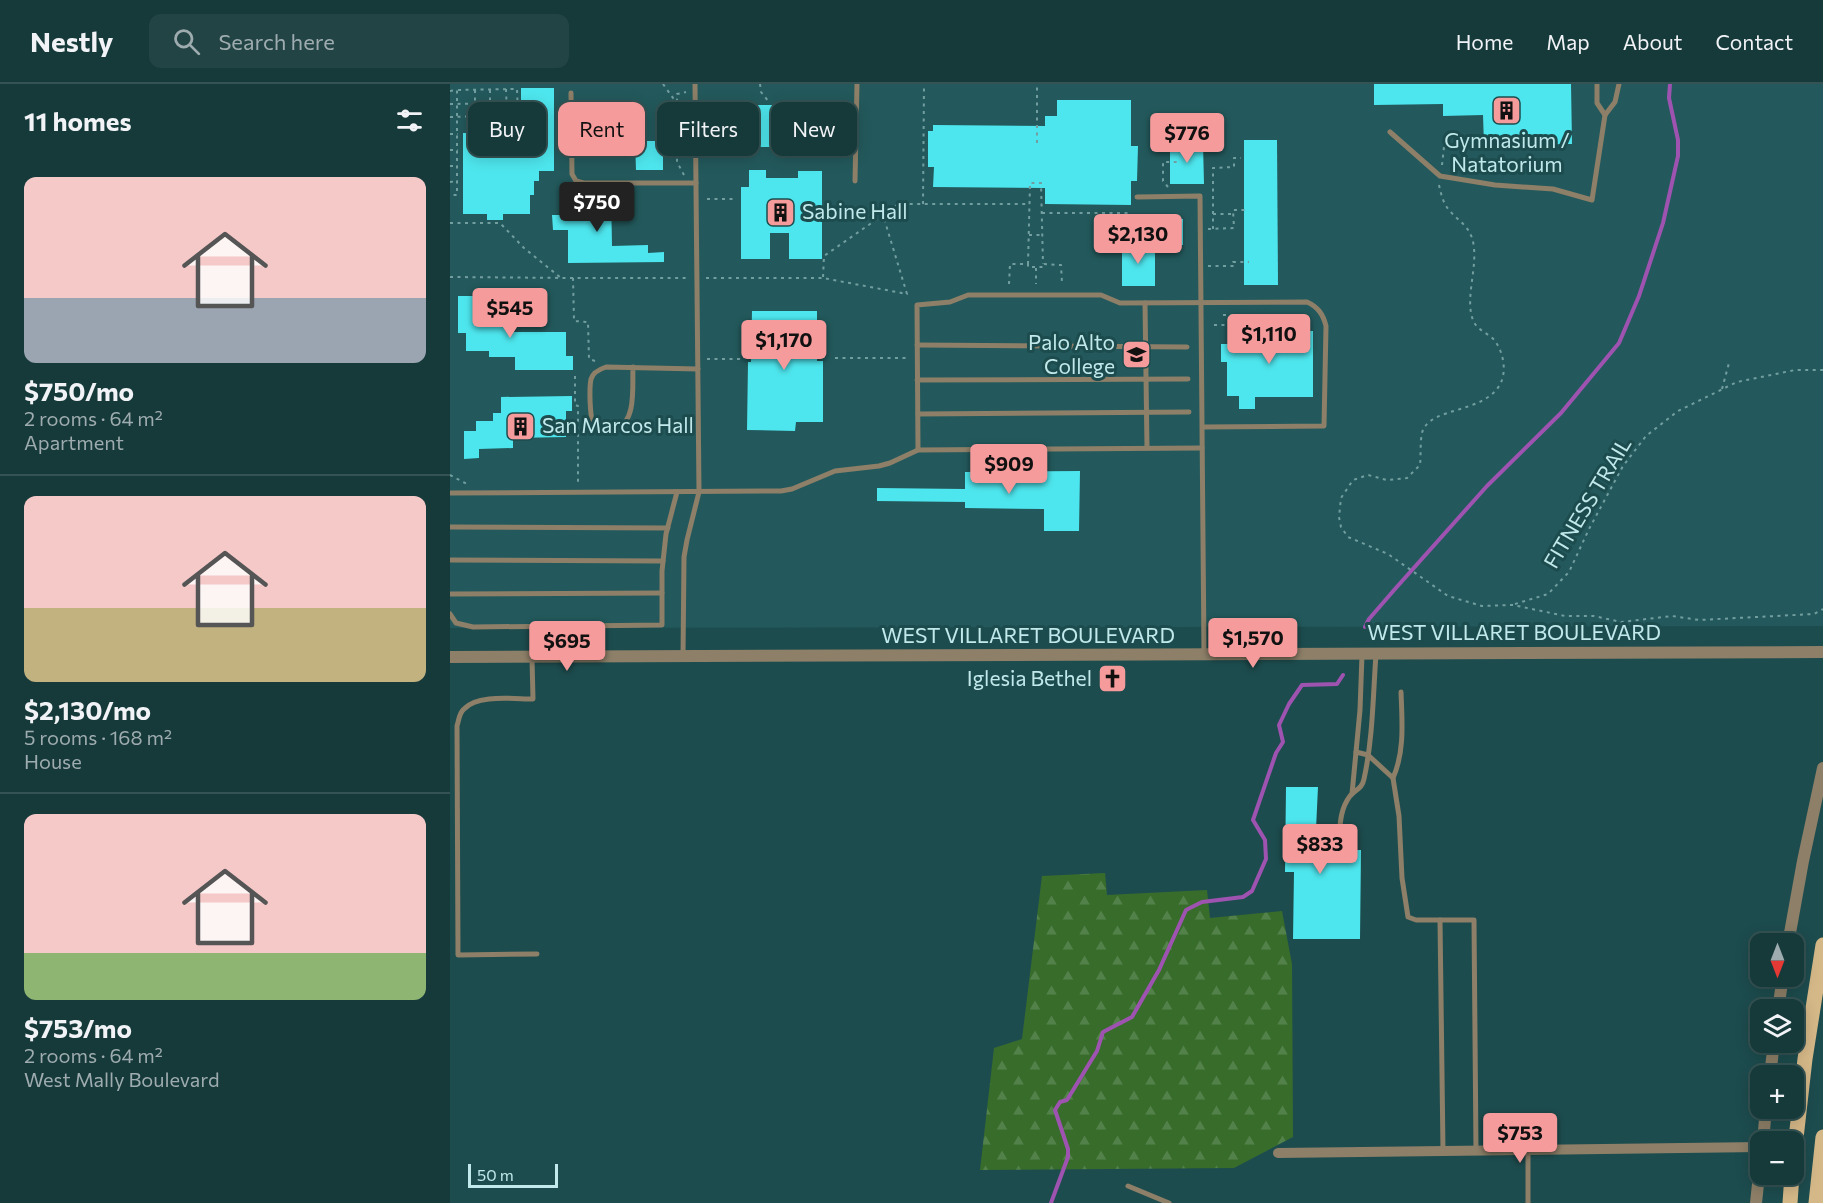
<!DOCTYPE html>
<meta charset="utf-8">
<style>
:root{--surface:#16393a;--page:#234445;--text:#f1f3f6;--muted:#9eacaf;--line:#355354;--accent:#f59b9b}
body{margin:0;font-family:Commissioner,sans-serif;background:var(--page);color:var(--text);height:100vh;display:flex;flex-direction:column;font-size:22px;white-space:nowrap}
*{box-sizing:border-box;margin:0}
p{font-size:20px;color:var(--muted)}
.icon{flex:none;width:33px;height:33px;fill:none;stroke:currentColor;stroke-width:2;stroke-linecap:round;stroke-linejoin:round}
.map{position:relative;flex:1;overflow:hidden}
.details{display:flex;flex-direction:column;background:var(--surface);width:450px}
.details>*{flex:none}
.hud{position:absolute;left:18px;top:18px;width:570px;height:54px;display:flex;gap:12px}
.needle{width:39px;rotate:180deg}
.buttons{position:absolute;left:1300px;top:849px;display:grid;gap:12px}
.buttons a{display:grid;place-items:center;width:54px;height:54px;border-radius:12px;background:var(--surface);box-shadow:0 3px 15px #0003,0 0 0 2px var(--line);font-size:30px}
.scale{position:absolute;left:18px;bottom:15px;width:90px;box-sizing:border-box;padding-left:6px;border:3px solid #c1e9eb;border-top:0;font-size:16px;line-height:21px;white-space:nowrap;color:#c1e9eb;-webkit-text-stroke:4px #1d4c4e;paint-order:stroke}
.price{position:absolute;translate:-50% -51px;padding:0 14px;border-radius:6px;background:var(--accent);color:#111;font-size:20px;line-height:39px;filter:drop-shadow(0 2px 3px #0008)}
.price::after{content:'';position:absolute;left:50%;top:36px;width:18px;height:14px;margin-left:-9px;background:inherit;clip-path:polygon(0 0,100% 0,50% 100%)}
.price.selected{background:#222;color:#fff}
ul{padding:0;list-style:none}
li{display:grid;align-content:center;gap:12px;height:318px;padding:0 24px}
li+li{border-top:2px solid var(--line)}
li span{display:grid;place-items:center;height:186px;border-radius:12px;color:#555}
li>.icon{margin-inline-start:auto}
span .icon{width:108px;height:108px;fill:#fffc;stroke-width:1}
li b{font-size:26px}
h2{display:flex;justify-content:space-between;align-items:center;height:72px;padding:0 24px;font-size:26px}
.pill{padding:0 21px;border-radius:12px;background:var(--surface);box-shadow:0 3px 15px #0003,0 0 0 2px var(--line);font-size:21px;line-height:54px}
.pill.selected{background:var(--accent);color:#111}
header{display:flex;align-items:center;gap:36px;box-sizing:border-box;height:84px;padding:0 30px;background:var(--surface);border-bottom:2px solid var(--line)}
header strong{font-size:28px}
nav{display:flex;gap:33px;margin-inline-start:auto;font-size:21px}
.search{width:420px;height:54px;background:var(--page);display:flex;align-items:center;gap:15px;box-sizing:border-box;padding:0 21px;border-radius:12px;color:var(--muted);font-size:22px}
main{display:flex;flex:1;min-height:0}
.map>svg:first-child{display:block}
.built{fill:#23595c}
.forest{fill:url(#forest-firs)}
.lines{fill:none;stroke-linecap:round;stroke-linejoin:round}
.stream{stroke:#9e53b0;stroke-width:4}
.building{fill:#4ee6ee}
.path{stroke:#739ea0;stroke-width:2;stroke-dasharray:3 4.5;stroke-linecap:butt}
.service{stroke:#8d7f68;stroke-width:5}
.minor{stroke:#8d7f68;stroke-width:10}
.tertiary{stroke:#8d7f68;stroke-width:12}
.primary{stroke:#d5b888;stroke-width:15}
.labels{text-anchor:middle;stroke-width:6;stroke-linejoin:round;paint-order:stroke}
.poi-label{font-size:21px;fill:#c1e9eb;stroke:#1d4c4e;text-anchor:start}
.street-label{font-size:21px;fill:#c1e9eb;stroke:#1d4c4e}
</style>
<header>
<strong>Nestly</strong>
<div class="search"><svg class="icon" aria-label="search" viewBox="0 0 24 24"><circle cx="10" cy="10" r="6"/><path d="M15 15l6 6"/></svg>Search here</div>
<nav><a>Home</a><a>Map</a><a>About</a><a>Contact</a></nav>
</header>
<main>
<section class="details">
<h2>11 homes<svg class="icon" aria-label="filters" viewBox="0 0 24 24"><path d="M4 7h16M4 17h16"/><circle cx="9" cy="7" r="2"/><circle cx="15" cy="17" r="2"/></svg></h2>
<ul>
<li><span style="background:linear-gradient(#f6c9c9 65%,#9aa5b1 0)"><svg class="icon" aria-label="home" viewBox="0 0 24 24"><path d="M3 11l9-7 9 7M6 9v11h12V9"/></svg></span><div><b>$750/mo</b><p>2 rooms · 64 m²</p><p>Apartment</p></div></li>
<li><span style="background:linear-gradient(#f6c9c9 60%,#c2b280 0)"><svg class="icon" aria-label="home" viewBox="0 0 24 24"><path d="M3 11l9-7 9 7M6 9v11h12V9"/></svg></span><div><b>$2,130/mo</b><p>5 rooms · 168 m²</p><p>House</p></div></li>
<li><span style="background:linear-gradient(#f6c9c9 75%,#8fb573 0)"><svg class="icon" aria-label="home" viewBox="0 0 24 24"><path d="M3 11l9-7 9 7M6 9v11h12V9"/></svg></span><div><b>$753/mo</b><p>2 rooms · 64 m²</p><p>West Mally Boulevard</p></div></li>
</ul>
</section>
<div class="map">
<svg width="1373" height="1119" viewBox="0 0 1373 1119">
<defs>
<pattern id="forest-firs" width="22" height="20" patternUnits="userSpaceOnUse" patternTransform="scale(1.5)"><rect width="22" height="20" fill="#386c2b"/><path d="M5 1l3.5 6h-7zM16 11l3.5 6h-7z" fill="#53814a"/></pattern>
</defs>
<rect width="100%" height="100%" fill="#1d4c4e"/>
<path class="built" d="M0,0h1373v542l-1373,2z"/>
<path class="forest" d="M655,789l2,22 100,-5 3,28 72,-7 10,53 1,173 -59,31 -254,2 14,-122 28,-9 20,-163z"/>
<g class="lines">
<g class="stream">
<path d="M915,543l4,-8 26,-30 92,-103 74,-73 58,-70 20,-47 24,-73 15,-67v-16l-9,-42 1,-14"/>
<path d="M601,1119l17,-46v-8l-13,-39 5,-8 7,-2 30,-49 6,-19 29,-15 27,-47 27,-60 16,-8 41,-5 9,-6 14,-32 -1,-19 -12,-20 23,-67 7,-11 -4,-17 10,-21 13,-19 35,-1 6,-9"/>
</g>
</g>
<g class="building">
<path d="M924,0h197l1,60 -88,1 -1,-30 -40,1v-12l-69,1z"/>
<path d="M71,4h33v83h-15v10h-5v14h-4v19h-27v6h-16v-6h-24v-81h43v-15h15z"/>
<path d="M607,16h74v46h7l-1,35h-6v24l-86,-1v-16l-112,-1 1,-20h-6v-36h5v-6l112,1v-10h12z"/>
<rect x="293" y="21" width="53" height="42"/>
<path d="M794,56h33l1,145h-34z"/>
<path d="M185,57h28v29h-27z"/>
<path d="M720,59h33l1,41h-34z"/>
<path d="M299,86h17v8h32v-7h24v88h-33v-26h-19v26h-29v-72h8z"/>
<path d="M161,110l1,52 36,-1v8l16,-1v10l-96,1v-33h-15l-1,-15h17l-1,-20z"/>
<rect x="714" y="135" width="19" height="26"/>
<rect x="672" y="161" width="33" height="41"/>
<path d="M8,212h24v7l10,1v14h22v14h52v24h7v14h-58v-13h-26v-6h-23v-18h-8z"/>
<path d="M302,227h65v50h6v61h-27l-1,9 -48,-1 1,-68h3z"/>
<path d="M778,247h85v66h-58v12h-16v-13h-12v-34h-6v-18h7z"/>
<path d="M122,312v15h-6v26l-53,1v10l-34,1v9l-15,1v-28h12v-10h17v-8h8v-16z"/>
<path d="M630,387l-1,60h-35v-22l-79,-1v-6l-88,-1v-13l88,1v-17z"/>
<path d="M836,703h32l-3,63h46l-1,89h-67l1,-67h-9z"/>
</g>
<g class="lines">
<g class="path">
<path d="M213,0l15,21"/>
<path d="M310,0l1,8 8,10"/>
<path d="M56,5l1,27"/>
<path d="M25,6v26"/>
<path d="M40,6v26"/>
<path d="M0,7l7,-1v105h-7"/>
<path d="M0,20l67,-1"/>
<path d="M0,33l68,-2 -1,-26 -60,1"/>
<path d="M0,50h8"/>
<path d="M587,59v-59"/>
<path d="M0,66h8"/>
<path d="M992,81l2,-18"/>
<path d="M0,82h8"/>
<path d="M234,91l-7,-13v-68l9,-2"/>
<path d="M0,98l8,-1"/>
<path d="M989,101c2,9 4,18 10,25 8,10 19,15 23,28 8,25 -8,59 1,82 4,11 16,13 22,21 8,11 11,27 7,39 -13,35 -73,25 -80,53 -2,9 -1,23 -2,32l-13,13 -20,2 -19,-5 -15,5 -12,18 -2,19 2,10 7,10 40,17 60,42 34,10 31,-1 52,11h29l27,6 51,-6 27,4 115,-6 9,-5"/>
<path d="M718,103l-5,-6v-19h14"/>
<path d="M257,115h30"/>
<path d="M473,120l1,-120"/>
<path d="M592,129h87"/>
<path d="M763,130h20"/>
<path d="M433,131l14,-10 6,-1h127"/>
<path d="M0,139h50l24,25 37,30"/>
<path d="M758,145l26,-1 -1,-18h16"/>
<path d="M763,145v-61l21,-1v-9h7"/>
<path d="M579,151h14"/>
<path d="M578,180l2,-81h11l2,81"/>
<path d="M758,182h26l-1,-4h16"/>
<path d="M586,184v16"/>
<path d="M0,193l123,1"/>
<path d="M256,194h117l84,16 -24,-79 -59,41 -1,22"/>
<path d="M559,200l1,-20h18v3h15v-3l18,1 1,18"/>
<path d="M773,231h14v10h65"/>
<path d="M764,241h23"/>
<path d="M385,274h72"/>
<path d="M257,275h35"/>
<path d="M145,277l-6,-2 -1,-37 -14,-1 -1,-43h116"/>
<path d="M125,292v29l3,1v78"/>
<path d="M1272,305l7,-26"/>
<path d="M0,391l17,9"/>
<path d="M1065,520l33,-10 21,-22 20,-43 34,-63 23,-30 32,-25 59,-29 58,-12h28"/>
</g>
<g class="service">
<path d="M1147,0v19l8,12"/>
<path d="M121,9l1,81 4,7 8,2h112"/>
<path d="M940,48l50,44 55,9 58,4 39,11 13,-85 10,-13 4,-18"/>
<path d="M405,97l2,-97"/>
<path d="M687,113l63,-1 4,457"/>
<path d="M695,219l2,145"/>
<path d="M467,261l270,2"/>
<path d="M183,283c-1,19 4,54 -17,62 -8,3 -15,0 -23,-4 -3,-10 -4,-36 -2,-46 2,-7 9,-10 15,-12l92,2"/>
<path d="M467,296l271,-1"/>
<path d="M468,330l271,-2"/>
<path d="M468,366l-1,-145 33,-3 18,-7h133l19,8 187,-1c11,5 16,12 19,24l-2,100 -121,1"/>
<path d="M0,409l331,-2 11,-2 43,-18 44,-5 11,-3 28,-13 284,-2"/>
<path d="M0,443l218,1"/>
<path d="M0,476l213,1"/>
<path d="M0,510l212,-1"/>
<path d="M0,530l6,9 17,4 189,-2v-54l4,-37 11,-42"/>
<path d="M233,573l1,-100 3,-17 12,-48 -4,-408"/>
<path d="M82,574l1,41c-19,0 -56,-5 -69,10 -5,4 -5,11 -7,17l1,229 79,-1"/>
<path d="M906,668l12,3 25,23 6,38 3,62 6,39 8,3h24l3,231"/>
<path d="M943,694c12,-27 9,-57 8,-86"/>
<path d="M902,710l8,-84 2,-55"/>
<path d="M889,756c1,-15 1,-31 11,-44 6,-7 12,-7 14,-17 9,-41 9,-84 12,-125"/>
<path d="M990,836h34l2,230"/>
<path d="M678,1102l41,17"/>
<path d="M1078,1119v-52"/>
</g>
<path class="minor" d="M828,1069l483,-6"/>
<g class="tertiary">
<path d="M0,573l1373,-5"/>
<path d="M1338,860l15,-83 20,-93"/>
<path d="M1328,926l5,-34"/>
<path d="M1320,992l4,-34"/>
<path d="M1313,1058l3,-34"/>
<path d="M1306,1119l5,-47"/>
</g>
<g class="primary">
<path d="M1344,1072l11,-97 18,-114"/>
<path d="M1340,1119l2,-29"/>
<path d="M1366,1119l7,-66"/>
</g>
</g>
<defs>
<symbol id="building-square" viewBox="-11 -11 22 22"><rect x="-9" y="-9" width="18" height="18" rx="4" fill="#f59b9b" stroke="#1d4c4e"/><path d="M-4-6H4V6H1V3H-1V6H-4ZM-2.5-4.3h1.7v1.8h-1.7ZM.8-4.3h1.7v1.8H.8ZM-2.5-1h1.7V.8h-1.7ZM.8-1h1.7V.8H.8Z" fill="#111"/></symbol>
<symbol id="university-square" viewBox="-11 -11 22 22"><rect x="-9" y="-9" width="18" height="18" rx="4" fill="#f59b9b" stroke="#1d4c4e"/><path d="M0-5L7-2L0 1L-7-2ZM-4 1L0 2.5L4 1V4Q0 6-4 4Z" fill="#111"/></symbol>
<symbol id="church-square" viewBox="-11 -11 22 22"><rect x="-9" y="-9" width="18" height="18" rx="4" fill="#f59b9b" stroke="#1d4c4e"/><path d="M-1.2-6h2.4v3.5h3.3v2.4h-3.3V6h-2.4V-.1h-3.3v-2.4h3.3Z" fill="#111"/></symbol>
</defs>
<g fill-rule="evenodd">
<use href="#building-square" x="1040" y="10" width="33" height="33"/>
<use href="#building-square" x="314" y="112" width="33" height="33"/>
<use href="#university-square" x="670" y="254" width="33" height="33"/>
<use href="#building-square" x="54" y="326" width="33" height="33"/>
<use href="#church-square" x="646" y="578" width="33" height="33"/>
</g>
<g class="labels">
<g class="poi-label">
<text x="1057" y="64" text-anchor="middle">Gymnasium /<tspan x="1057" dy="24">Natatorium</tspan></text>
<text x="352" y="135">Sabine Hall</text>
<text x="665" y="266" text-anchor="end">Palo Alto<tspan x="665" dy="24">College</tspan></text>
<text x="92" y="349">San Marcos Hall</text>
<text x="642" y="602" text-anchor="end">Iglesia Bethel</text>
</g>
<g class="street-label">
<text transform="translate(1138 419) rotate(-59)" y="7">FITNESS TRAIL</text>
<text x="1064" y="556">WEST VILLARET BOULEVARD</text>
<text x="578" y="559">WEST VILLARET BOULEVARD</text>
</g>
</g>
</svg>
<div class="buttons">
<a><svg class="needle" viewBox="-14 -14 28 28"><path d="M0-13l5 13h-10z" fill="#e53935"/><path d="M0 13l5-13h-10z" fill="#9eacaf"/></svg></a>
<a><svg class="icon" aria-label="layers" viewBox="0 0 24 24"><path d="M12 4l9 5-9 5-9-5zM3 14l9 5 9-5"/></svg></a>
<a>+</a>
<a>−</a>
</div>
<div class="scale">50 m</div>
<b class="price" style="left:737px;top:80px">$776</b>
<b class="price selected" style="left:147px;top:149px">$750</b>
<b class="price" style="left:688px;top:181px">$2,130</b>
<b class="price" style="left:60px;top:255px">$545</b>
<b class="price" style="left:819px;top:281px">$1,110</b>
<b class="price" style="left:334px;top:287px">$1,170</b>
<b class="price" style="left:559px;top:411px">$909</b>
<b class="price" style="left:803px;top:585px">$1,570</b>
<b class="price" style="left:117px;top:588px">$695</b>
<b class="price" style="left:870px;top:791px">$833</b>
<b class="price" style="left:1070px;top:1080px">$753</b>
<div class="hud">
<a class="pill">Buy</a>
<a class="pill selected">Rent</a>
<a class="pill">Filters</a>
<a class="pill">New</a>
</div>
</div>
</main>
